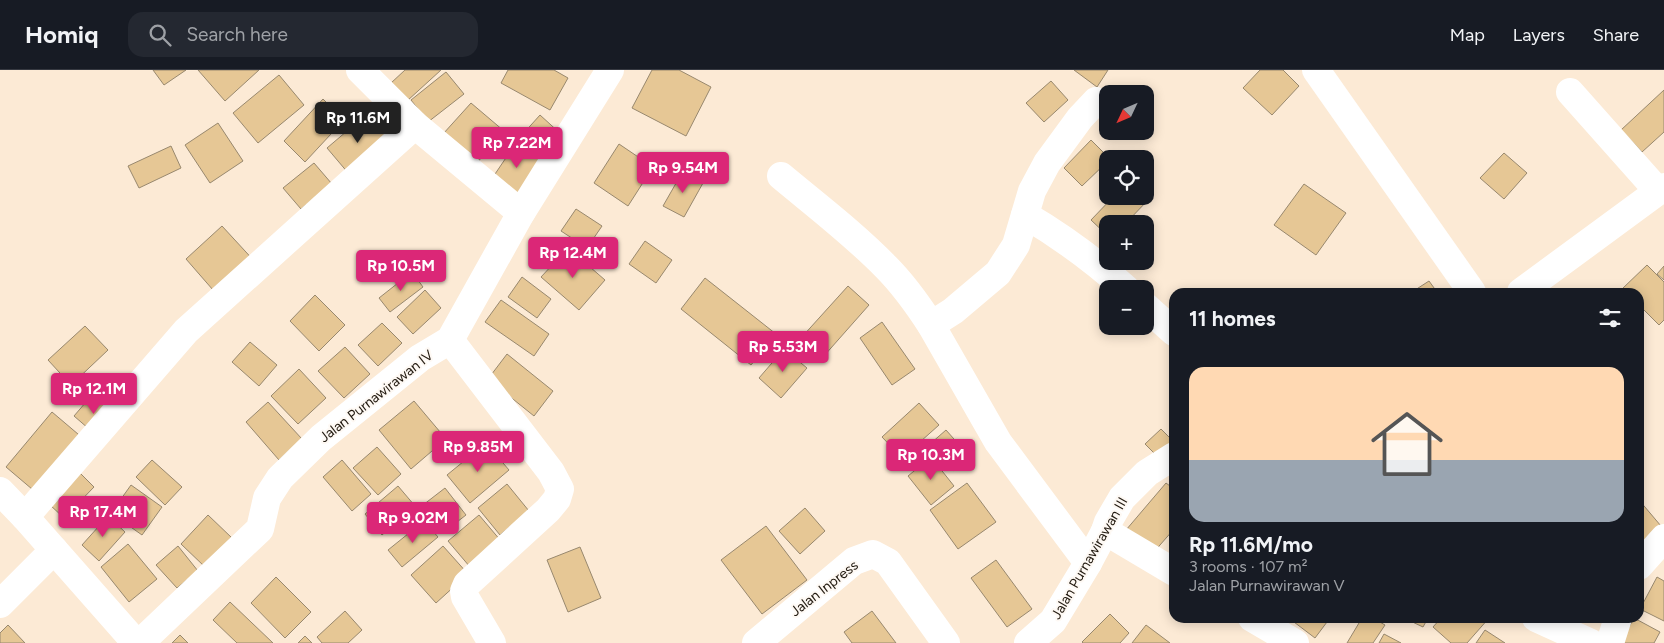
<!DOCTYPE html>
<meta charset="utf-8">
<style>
:root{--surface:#171b24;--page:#242831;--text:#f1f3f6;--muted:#9ea1a6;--line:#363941;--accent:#db2777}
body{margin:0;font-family:Figtree,sans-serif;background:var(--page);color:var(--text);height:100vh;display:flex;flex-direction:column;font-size:19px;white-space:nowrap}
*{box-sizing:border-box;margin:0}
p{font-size:16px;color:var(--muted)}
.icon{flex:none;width:28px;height:28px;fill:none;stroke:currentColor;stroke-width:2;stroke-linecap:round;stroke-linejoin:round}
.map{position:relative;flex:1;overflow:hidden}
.side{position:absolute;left:1169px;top:218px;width:475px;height:335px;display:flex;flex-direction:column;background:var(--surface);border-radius:15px;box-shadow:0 2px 12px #0003}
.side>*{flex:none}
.needle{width:32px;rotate:226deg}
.controls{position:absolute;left:1099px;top:15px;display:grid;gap:10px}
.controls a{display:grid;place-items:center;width:55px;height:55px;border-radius:10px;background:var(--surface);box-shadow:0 2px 12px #0003;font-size:25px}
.price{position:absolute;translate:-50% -42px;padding:0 11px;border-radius:5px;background:var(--accent);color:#fff;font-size:16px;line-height:32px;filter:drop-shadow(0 1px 2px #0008)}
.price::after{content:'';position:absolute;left:50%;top:30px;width:15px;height:11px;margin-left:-8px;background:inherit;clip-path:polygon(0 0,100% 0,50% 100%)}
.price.on{background:#222;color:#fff}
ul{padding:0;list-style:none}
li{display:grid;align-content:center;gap:10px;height:265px;padding:0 20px}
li+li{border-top:1px solid var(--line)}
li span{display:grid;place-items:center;height:155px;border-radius:15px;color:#555}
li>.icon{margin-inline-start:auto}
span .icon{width:90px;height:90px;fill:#fffc;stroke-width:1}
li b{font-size:21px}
h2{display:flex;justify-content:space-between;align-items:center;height:60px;padding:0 20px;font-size:21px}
header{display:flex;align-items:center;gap:30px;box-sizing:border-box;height:70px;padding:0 25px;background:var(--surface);border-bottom:1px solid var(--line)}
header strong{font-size:24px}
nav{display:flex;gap:28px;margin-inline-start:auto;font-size:18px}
.search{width:350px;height:45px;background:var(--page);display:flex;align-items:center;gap:12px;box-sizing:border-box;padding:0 18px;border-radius:15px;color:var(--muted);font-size:19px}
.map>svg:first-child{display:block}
.building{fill:#e6c795;stroke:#98886e}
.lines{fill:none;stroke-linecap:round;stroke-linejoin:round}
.minor{stroke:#fff;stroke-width:28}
.labels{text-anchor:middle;stroke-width:4;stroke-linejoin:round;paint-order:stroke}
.street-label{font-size:14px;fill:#221a10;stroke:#fef9f4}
</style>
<header>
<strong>Homiq</strong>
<div class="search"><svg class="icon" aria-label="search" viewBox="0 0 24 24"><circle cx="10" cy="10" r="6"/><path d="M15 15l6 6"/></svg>Search here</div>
<nav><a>Map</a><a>Layers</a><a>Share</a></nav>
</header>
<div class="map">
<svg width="1664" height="573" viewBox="0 0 1664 573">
<rect width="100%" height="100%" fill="#fcead5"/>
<g class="building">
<path d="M153,0h33l-22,15z"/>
<path d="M198,0h61l-34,31z"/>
<path d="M405,0h36l-34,31 -16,-18z"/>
<path d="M508,0h46l14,8 -18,32 -49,-27z"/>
<path d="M652,0h27l32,17 -25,49 -54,-28z"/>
<path d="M1074,0h34l-11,17z"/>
<path d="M1260,0h23l16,16 -27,29 -29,-27z"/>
<path d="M446,2l18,22 -36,28 -17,-22z"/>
<path d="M279,5l25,30 -46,38 -25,-30z"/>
<path d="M1051,11l17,19 -24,22 -18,-19z"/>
<path d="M1664,20v42l-22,20 -21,-22z"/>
<path d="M323,29l21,21 -39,42 -21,-21z"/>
<path d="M471,33l33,28 -28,33 -33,-30z"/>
<path d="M367,44l22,26 -40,34 -22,-26z"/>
<path d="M540,45l22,20 -18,20 -22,-20z"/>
<path d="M218,53l25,38 -33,22 -25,-38z"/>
<path d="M518,70l26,18 -27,40 -26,-18z"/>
<path d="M1091,70l19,19h-2v2l-26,25 -18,-18z"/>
<path d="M619,74l34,23 -25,39 -34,-23z"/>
<path d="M171,76l10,22 -42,20 -11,-22z"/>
<path d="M1504,83l23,20 -23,26 -24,-21z"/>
<path d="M314,93l18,21 -31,25 -18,-21z"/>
<path d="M683,101l20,12 -19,34 -21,-11z"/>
<path d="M1304,114l42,29 -30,42 -42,-30z"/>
<path d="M1145,125l4,4 -24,25h-17v12l-17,-16 23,-24h31z"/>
<path d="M576,139l26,17 -15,22 -26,-17z"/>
<path d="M222,156l35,38 -37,34 -34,-39z"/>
<path d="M645,171l27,19 -16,23 -27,-19z"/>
<path d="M568,178l37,32 -26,30 -38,-33z"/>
<path d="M1647,195l17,17v38l-5,5 -20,-20v-13h-13l-4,-3z"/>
<path d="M1664,196v14l-7,-6z"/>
<path d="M412,202l11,15 -33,25 -11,-14z"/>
<path d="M522,207l29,22 -14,19 -29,-21z"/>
<path d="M705,208l71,56 -25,31 -70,-56z"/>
<path d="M1429,211l8,11h-25z"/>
<path d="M848,216l21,19 -46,52 -22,-19z"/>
<path d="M425,220l16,18 -28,26 -16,-17z"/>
<path d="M315,225l30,30 -26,26 -29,-30z"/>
<path d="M501,230l48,34 -15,22 -49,-34z"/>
<path d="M882,252l33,47 -23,16 -32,-47z"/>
<path d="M382,253l20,20 -24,23 -20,-21z"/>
<path d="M85,256l23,24 -37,35 -23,-25z"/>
<path d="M250,272l27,23 -18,21 -27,-24z"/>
<path d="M345,277l25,27 -26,24 -26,-27z"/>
<path d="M784,279l23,19 -26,30 -22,-20z"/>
<path d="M507,284l46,37 -19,25 -46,-37z"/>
<path d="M299,299l27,29 -28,26 -27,-28z"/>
<path d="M92,325l21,18 -17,22 -22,-19z"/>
<path d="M414,331l32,38 -35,30 -32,-39z"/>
<path d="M268,332l34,37 -23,21 -33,-38z"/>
<path d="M919,333l20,22 -37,33 -20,-21z"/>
<path d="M52,342l33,28 -46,55 -33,-28z"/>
<path d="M1161,359l13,13v6l-13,12 -16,-16z"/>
<path d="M946,360l23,26 -16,15 -23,-27z"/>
<path d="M486,373l23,27 -39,33 -23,-28z"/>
<path d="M377,377l24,27 -23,21 -25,-27z"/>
<path d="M931,387l23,29 -23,19 -23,-29z"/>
<path d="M152,390l30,27 -17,18 -29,-28z"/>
<path d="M342,390l29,34 -19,17 -29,-34z"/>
<path d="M79,402l15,15 -30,31 -15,-14z"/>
<path d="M967,413l29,39 -38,27 -28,-39z"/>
<path d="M1166,413l8,6v40l-21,24 -27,-23z"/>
<path d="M507,414l22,27 -29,24 -22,-27z"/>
<path d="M131,415l31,22 -20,28 -31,-22z"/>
<path d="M398,416l17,20 -33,29 -17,-21z"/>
<path d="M445,418l21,27 -22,17 -21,-27z"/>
<path d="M1639,430l22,26 -22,19z"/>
<path d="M805,438l20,23 -25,23 -21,-23z"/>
<path d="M208,445l24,23 -27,29 -24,-23z"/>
<path d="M479,445l22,26 -31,26 -22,-26z"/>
<path d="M108,446l17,16 -26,29 -17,-16z"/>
<path d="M424,451l14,16 -36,30 -14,-17z"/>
<path d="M766,456l41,54 -45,34 -41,-54z"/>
<path d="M128,474l29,35 -28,23 -28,-35z"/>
<path d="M178,476l20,25 -21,17 -21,-23z"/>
<path d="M443,476l25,28 -32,29 -25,-28z"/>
<path d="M580,477l21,51 -33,14 -21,-52z"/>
<path d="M996,490l36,49 -25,18 -36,-49z"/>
<path d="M276,507l35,35 -26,26 -34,-35z"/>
<path d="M1657,507l7,4v40l-24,-12z"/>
<path d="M230,532l43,41h-36l-24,-23z"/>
<path d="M345,541l17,19 -14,13h-26l-5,-6z"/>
<path d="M872,541l24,32h-44l-8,-11z"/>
<path d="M1110,544l19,19 -9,10h-37l-1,-1z"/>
<path d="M1291,548h39l-15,20 -25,-19z"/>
<path d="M1362,548h11l12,7 -12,18h-26z"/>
<path d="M1404,548h24l-5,9z"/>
<path d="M1441,548h48l-22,25h-16l-18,-16z"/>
<path d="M1634,548l26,14 -6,11h-34z"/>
<path d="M8,555l17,18h-25v-10z"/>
<path d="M1146,555l24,18h-38z"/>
<path d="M1485,560l20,13h-29z"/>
<path d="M1384,564l17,9h-22z"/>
<path d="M180,565l8,8h-16z"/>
<path d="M305,566l7,7h-14z"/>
</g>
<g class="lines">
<g class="minor">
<path d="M360,0l55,55 106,88"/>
<path d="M1316,0l156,222"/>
<path d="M1570,22l88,99"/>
<path d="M781,106c36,30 73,58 105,91 17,17 32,38 45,58l67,117 90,121"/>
<path d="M1025,145c36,21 70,46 101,74"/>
<path d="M1521,222l143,-105"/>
<path d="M1145,236l29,26"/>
<path d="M931,255l22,-14 45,-38 18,-28 16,-54 15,-28 33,-45 16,-17"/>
<path d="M450,270l101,132 9,17 -3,10 -9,11 -81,74 -3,7 1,6 27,46"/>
<path d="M0,421l25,26 111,126"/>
<path d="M25,447l161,-186 229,-206"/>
<path d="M1105,461l69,41"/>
<path d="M1639,496l25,-28"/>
<path d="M0,534l54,-54"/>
<path d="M1252,548l43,25"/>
<path d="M1536,548l55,25"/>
<path d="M140,573l120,-114 7,-31 13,-20 41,-40 99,-80 30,-18 71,-127 89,-143"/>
<path d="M756,573l98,-82 19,-7 15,8 58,81"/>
<path d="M1028,573l25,-22 35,-58 17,-32 3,-9 14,-24 25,-25 27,-17"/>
<path d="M1610,573l8,-25"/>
</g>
</g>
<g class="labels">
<g class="street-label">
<text transform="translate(376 326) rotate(-38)" y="5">Jalan Purnawirawan IV</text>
<text transform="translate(1089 488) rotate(-60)" y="5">Jalan Purnawirawan III</text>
<text transform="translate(824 518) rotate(-38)" y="5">Jalan Inpress</text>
</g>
</g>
</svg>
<div class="controls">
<a><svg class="needle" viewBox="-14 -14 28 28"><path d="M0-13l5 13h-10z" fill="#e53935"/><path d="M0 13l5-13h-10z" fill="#9ea1a6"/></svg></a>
<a><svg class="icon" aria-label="locate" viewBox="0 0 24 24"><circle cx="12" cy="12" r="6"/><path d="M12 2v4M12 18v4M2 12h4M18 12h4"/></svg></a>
<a>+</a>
<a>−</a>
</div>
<b class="price on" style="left:358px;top:74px">Rp 11.6M</b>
<b class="price" style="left:517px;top:99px">Rp 7.22M</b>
<b class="price" style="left:683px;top:124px">Rp 9.54M</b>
<b class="price" style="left:573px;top:209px">Rp 12.4M</b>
<b class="price" style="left:401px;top:222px">Rp 10.5M</b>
<b class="price" style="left:783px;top:303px">Rp 5.53M</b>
<b class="price" style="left:94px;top:345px">Rp 12.1M</b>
<b class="price" style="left:478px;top:403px">Rp 9.85M</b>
<b class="price" style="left:931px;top:411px">Rp 10.3M</b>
<b class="price" style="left:103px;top:468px">Rp 17.4M</b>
<b class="price" style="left:413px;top:474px">Rp 9.02M</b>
<section class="side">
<h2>11 homes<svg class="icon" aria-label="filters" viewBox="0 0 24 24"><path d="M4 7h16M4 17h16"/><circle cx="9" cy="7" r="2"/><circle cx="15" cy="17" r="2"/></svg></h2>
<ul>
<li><span style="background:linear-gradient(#ffd9b3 60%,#9aa5b1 0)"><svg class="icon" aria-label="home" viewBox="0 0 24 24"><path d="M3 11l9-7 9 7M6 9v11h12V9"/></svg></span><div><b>Rp 11.6M/mo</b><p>3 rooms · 107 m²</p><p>Jalan Purnawirawan V</p></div></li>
</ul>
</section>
</div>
